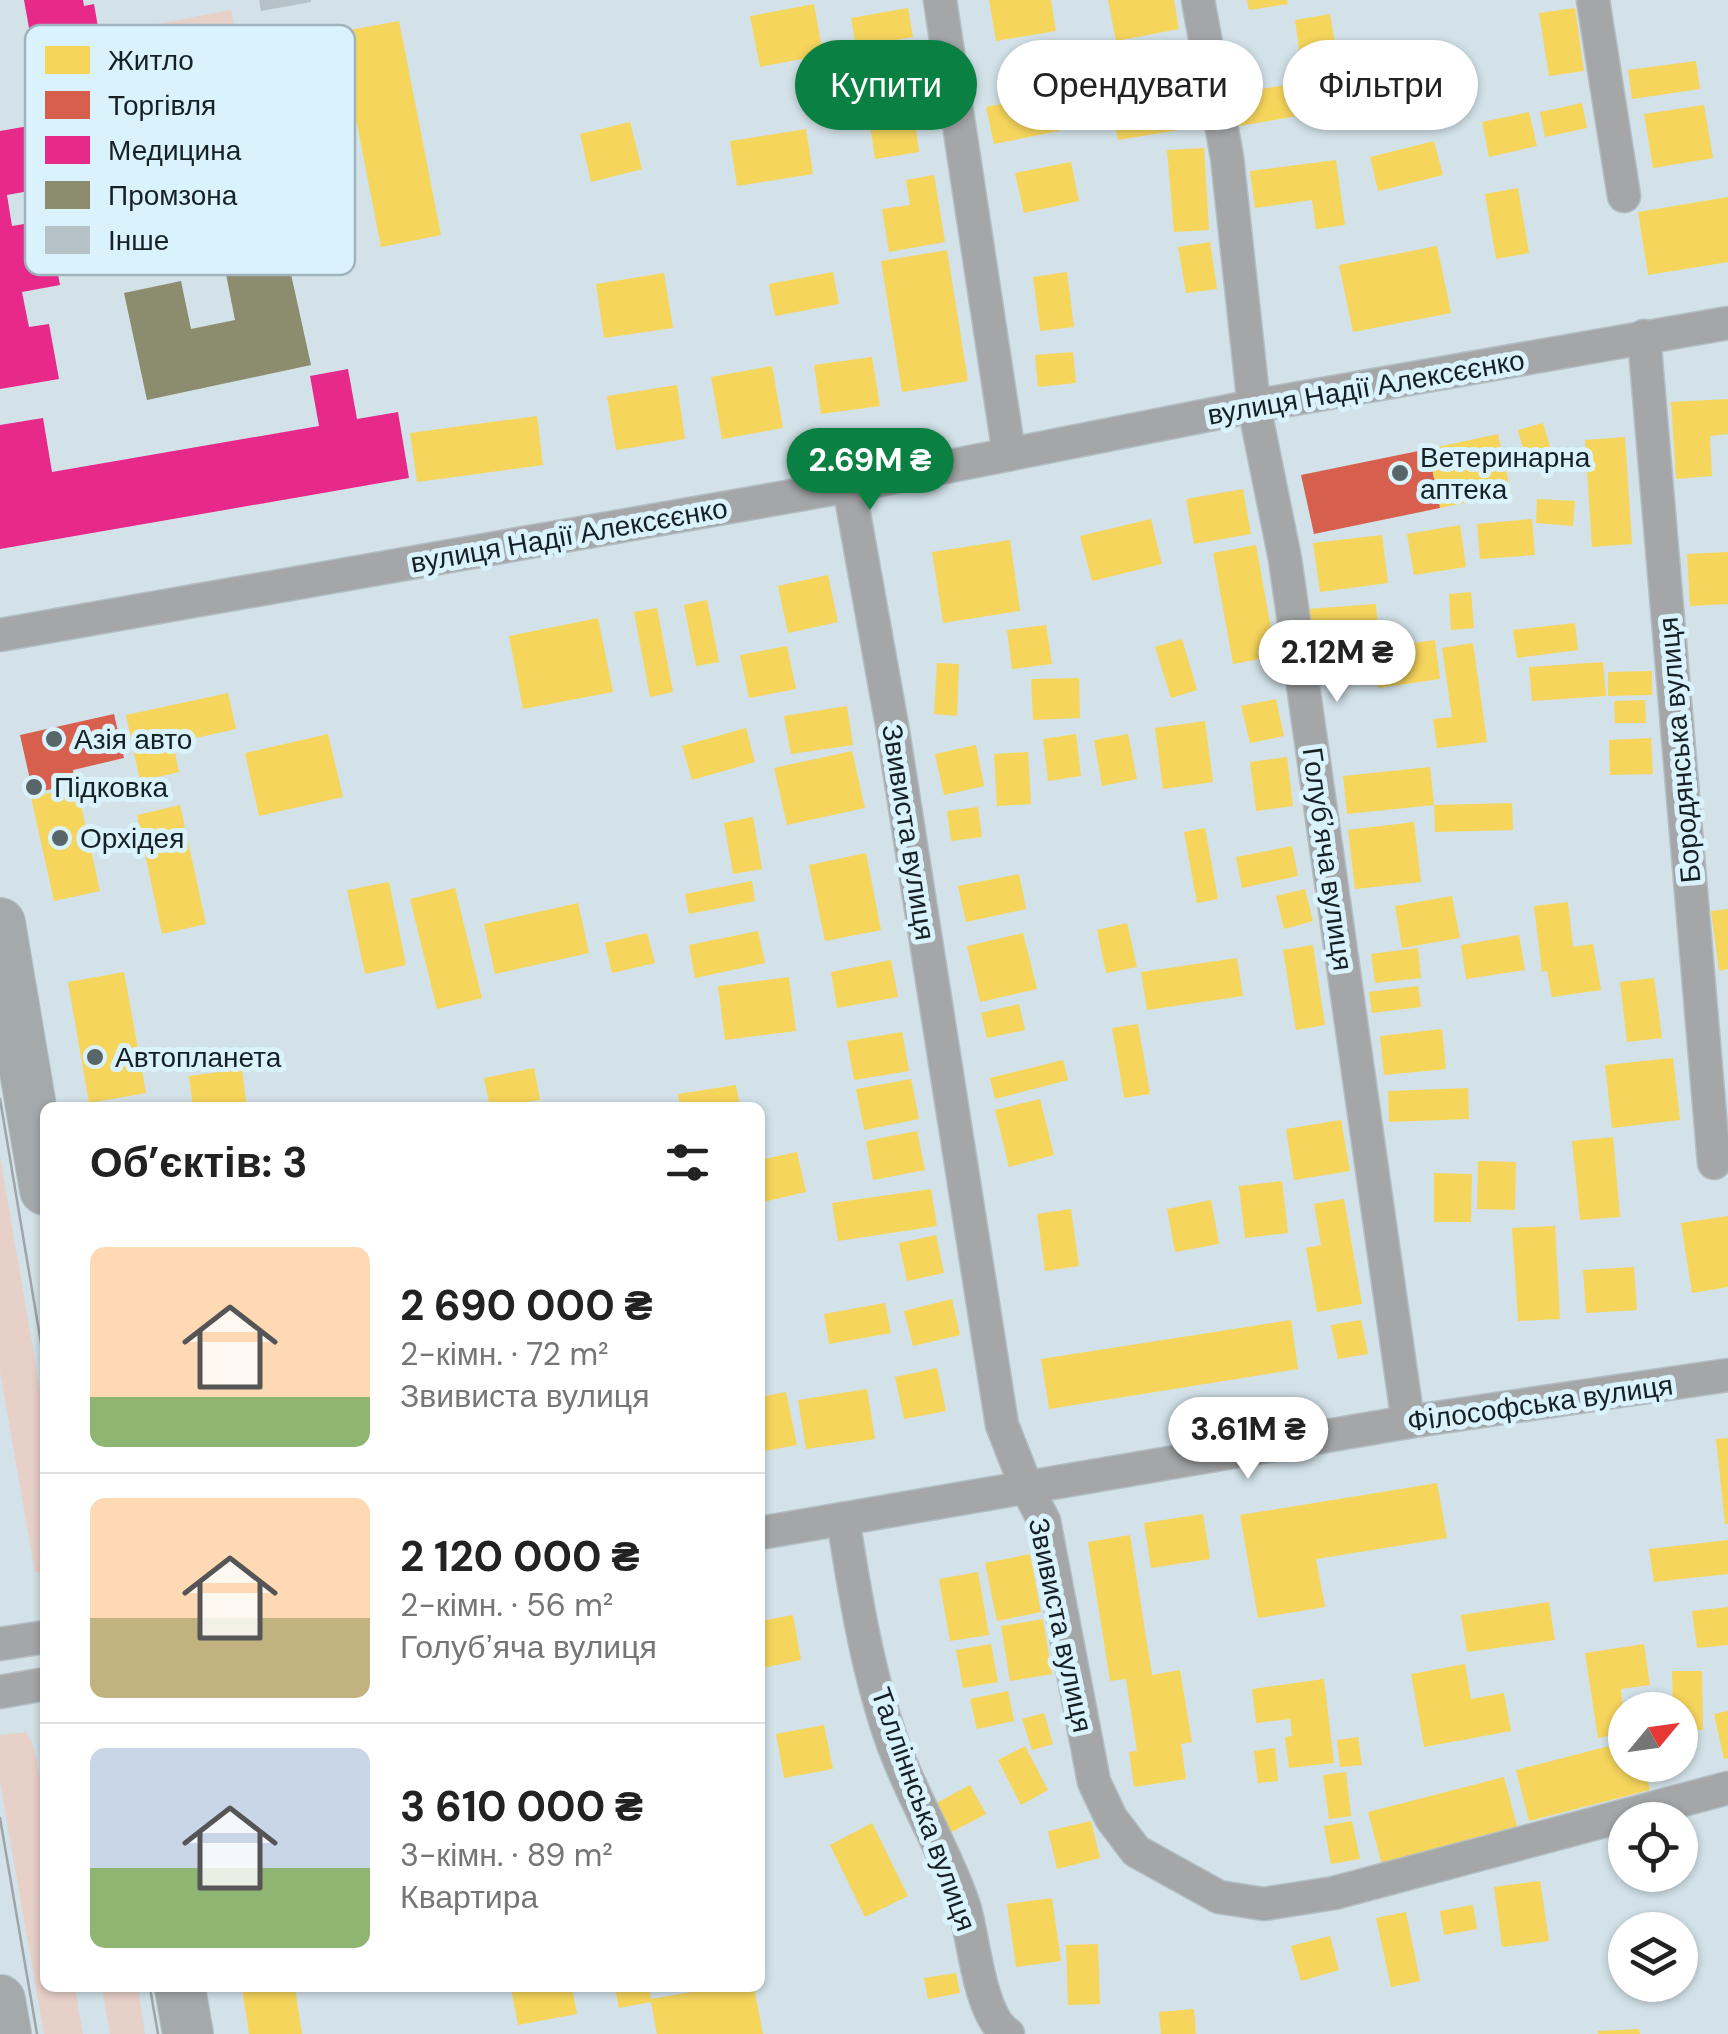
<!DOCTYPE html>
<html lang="uk">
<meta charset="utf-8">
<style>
:root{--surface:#fff;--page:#f6f6f6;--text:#222;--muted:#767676;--line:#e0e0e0;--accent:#0b8043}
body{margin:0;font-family:"DM Sans",sans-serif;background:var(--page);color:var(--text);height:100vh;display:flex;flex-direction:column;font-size:38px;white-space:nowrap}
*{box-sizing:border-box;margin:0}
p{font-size:32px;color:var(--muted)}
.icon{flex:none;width:55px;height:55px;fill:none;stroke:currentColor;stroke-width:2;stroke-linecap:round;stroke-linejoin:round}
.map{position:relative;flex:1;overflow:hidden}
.sheet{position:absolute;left:40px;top:1102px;width:725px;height:890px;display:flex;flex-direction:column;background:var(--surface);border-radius:15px;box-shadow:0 2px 8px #0004}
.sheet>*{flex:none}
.guide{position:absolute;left:795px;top:40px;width:782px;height:90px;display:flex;gap:20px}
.needle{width:65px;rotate:61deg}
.buttons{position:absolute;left:1608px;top:1692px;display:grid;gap:20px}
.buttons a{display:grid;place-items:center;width:90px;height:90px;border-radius:50%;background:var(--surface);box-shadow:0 2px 8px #0004;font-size:50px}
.price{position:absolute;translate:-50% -85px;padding:0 22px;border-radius:35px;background:#fff;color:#222;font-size:32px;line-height:65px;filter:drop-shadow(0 2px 5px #0008)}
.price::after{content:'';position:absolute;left:50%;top:60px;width:30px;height:22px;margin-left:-15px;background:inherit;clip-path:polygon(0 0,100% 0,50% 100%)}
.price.current{background:var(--accent);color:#fff}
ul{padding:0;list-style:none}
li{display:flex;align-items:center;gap:30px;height:250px;padding:0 50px}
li+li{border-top:2px solid var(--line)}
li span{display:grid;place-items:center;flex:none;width:280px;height:200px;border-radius:15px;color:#555}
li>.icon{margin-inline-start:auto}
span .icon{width:120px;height:120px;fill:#fffc;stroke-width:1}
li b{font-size:42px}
h2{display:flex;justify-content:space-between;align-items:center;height:120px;padding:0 50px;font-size:42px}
.chip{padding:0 35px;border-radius:45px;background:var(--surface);box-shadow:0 2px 8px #0004;font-size:35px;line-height:90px}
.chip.current{background:var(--accent);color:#fff}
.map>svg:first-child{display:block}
.green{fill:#e7d0c8}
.homes{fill:#f6d55c}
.shops{fill:#d6604d}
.health{fill:#e7298a}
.industry{fill:#8c8c6e}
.building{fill:#b5c2c7}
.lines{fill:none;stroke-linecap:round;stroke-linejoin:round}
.minor-casing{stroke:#b2bec3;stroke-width:35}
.primary-casing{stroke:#b2bec3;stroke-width:52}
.minor{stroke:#a4a6a7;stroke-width:32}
.primary{stroke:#a4a9ac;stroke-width:50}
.tram{stroke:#9ea4a7;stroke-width:2.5}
.poi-dot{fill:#586569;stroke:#daf2fc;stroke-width:4}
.labels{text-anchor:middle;stroke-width:10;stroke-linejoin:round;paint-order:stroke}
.street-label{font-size:28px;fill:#162125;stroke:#daf2fc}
.poi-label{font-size:28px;fill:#162125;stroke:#daf2fc;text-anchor:start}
.key{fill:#daf2fc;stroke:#9fb3bc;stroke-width:2.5}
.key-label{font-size:28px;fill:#162125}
</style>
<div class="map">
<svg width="1728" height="2034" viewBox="0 0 1728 2034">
<rect width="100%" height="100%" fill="#d2e2e8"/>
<g class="green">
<path d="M231,10l39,207 -84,16 -39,-207z"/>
<path d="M0,1156l45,263v152l-10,2 -35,-202z"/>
<path d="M26,1732c27,37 19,204 19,256h30l8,46h-39l-44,-252v-47z"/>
<path d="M102,1988h36l7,46h-35z"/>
</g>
<g class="homes">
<path d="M989,0h62l5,31 -60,10z"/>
<path d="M1108,0h66l5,29 -63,12z"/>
<path d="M1247,0h40l1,4 -39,6z"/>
<path d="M814,4l9,51 -63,12 -10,-51z"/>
<path d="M908,8l5,29 -57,10 -5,-29z"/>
<path d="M1575,8l9,63 -35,5 -10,-63z"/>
<path d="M1330,14l6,36 -36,6 -5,-36z"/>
<path d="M399,21l42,214 -60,12 -42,-215z"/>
<path d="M1696,61l4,28 -68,10 -4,-29z"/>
<path d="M1391,62l13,38 -24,8 -13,-38z"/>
<path d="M1188,76l9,51 -79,13 -7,-37 37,-7 -2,-13z"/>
<path d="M1359,81l5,33 -29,5 -5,-34z"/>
<path d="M1293,84l5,32 -65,11 -5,-33z"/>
<path d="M1052,94l7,37 -65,13 -8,-37z"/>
<path d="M912,99l7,53 -44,7 -8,-54z"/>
<path d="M1582,103l5,25 -42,9 -5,-25z"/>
<path d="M1704,105l9,53 -60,10 -9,-54z"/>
<path d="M1529,112l8,34 -48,11 -7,-35z"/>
<path d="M630,122l12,47 -51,13 -11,-48z"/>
<path d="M806,129l7,45 -76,12 -7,-45z"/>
<path d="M1434,141l9,34 -65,16 -8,-34z"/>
<path d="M1204,148l5,82 -35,2 -7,-82z"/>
<path d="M1336,160l9,65 -29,4 -4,-29 -57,8 -5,-37z"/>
<path d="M1071,162l8,39 -55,12 -9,-40z"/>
<path d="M934,175l11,67 -56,10 -7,-43 28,-4 -4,-25z"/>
<path d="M1518,188l11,65 -33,6 -11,-65z"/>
<path d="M1728,197v65l-80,13 -10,-63z"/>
<path d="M1210,242l7,47 -31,4 -8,-46z"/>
<path d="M1437,246l14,67 -98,19 -14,-67z"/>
<path d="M947,250l21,131 -66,11 -21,-131z"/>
<path d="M833,272l6,32 -64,12 -6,-32z"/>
<path d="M1067,272l7,55 -34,4 -7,-54z"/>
<path d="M664,273l9,55 -69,10 -8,-54z"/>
<path d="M1073,352l3,31 -38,4 -3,-32z"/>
<path d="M872,357l8,49 -59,8 -7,-49z"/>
<path d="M772,366l11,62 -61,11 -11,-62z"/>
<path d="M677,385l8,54 -69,11 -9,-54z"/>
<path d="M1728,399v35l-18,2 2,40 -36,3 -5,-77z"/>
<path d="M537,416l6,49 -126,17 -7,-49z"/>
<path d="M1543,423l9,30 -26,7 -8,-30z"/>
<path d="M1498,434l13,59 -71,15 -12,-59z"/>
<path d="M1625,437l7,107 -40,3 -7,-107z"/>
<path d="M1243,489l8,45 -57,10 -8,-45z"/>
<path d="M1537,499l38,2 -2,25 -37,-3z"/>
<path d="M1151,519l11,45 -70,17 -12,-45z"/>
<path d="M1532,519l3,36 -55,4 -3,-35z"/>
<path d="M1460,525l6,42 -52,8 -7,-41z"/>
<path d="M1382,535l6,48 -68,9 -7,-49z"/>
<path d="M1010,540l10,71 -77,12 -11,-71z"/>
<path d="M1256,545l20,111 -43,8 -20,-111z"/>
<path d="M1728,552v52l-38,2 -3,-52z"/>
<path d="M828,575l10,47 -50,11 -10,-47z"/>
<path d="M1471,592l3,36 -23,2 -2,-36z"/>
<path d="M707,600l12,62 -23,4 -12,-61z"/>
<path d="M1376,604l3,36 -69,6 -3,-37z"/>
<path d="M657,608l16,84 -23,5 -16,-85z"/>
<path d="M598,618l15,74 -90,17 -14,-73z"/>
<path d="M1575,623l3,27 -61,8 -4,-28z"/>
<path d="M1046,625l6,39 -40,5 -5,-39z"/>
<path d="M1182,639l15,51 -26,8 -16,-51z"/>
<path d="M1435,640l5,39 -62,9 -5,-39z"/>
<path d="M1473,643l14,99 -50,6 -4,-29 19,-2 -10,-69z"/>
<path d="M787,646l9,43 -47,9 -9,-43z"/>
<path d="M1603,662l3,34 -74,5 -3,-34z"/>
<path d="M937,663l22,1 -2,52 -23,-2z"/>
<path d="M1652,671v24l-44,1v-24z"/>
<path d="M1079,678l1,40 -47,2 -2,-41z"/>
<path d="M228,693l8,36 -63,14 6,29 -39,9 -14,-66z"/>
<path d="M1276,699l8,37 -34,7 -9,-37z"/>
<path d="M1645,700l1,23h-31l-1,-22z"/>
<path d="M847,706l6,39 -62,9 -7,-38z"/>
<path d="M1205,721l8,61 -50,7 -8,-61z"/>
<path d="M746,728l9,34 -63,18 -10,-34z"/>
<path d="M328,734l15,63 -84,19 -14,-63z"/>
<path d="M1076,734l5,42 -33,5 -5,-42z"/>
<path d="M1128,734l9,45 -35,7 -8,-46z"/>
<path d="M1651,738l2,36 -43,1 -1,-35z"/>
<path d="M976,745l8,41 -40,9 -9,-41z"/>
<path d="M852,751l13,57 -78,17 -13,-57z"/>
<path d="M1028,752l3,52 -34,2 -3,-52z"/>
<path d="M1287,757l6,49 -37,5 -6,-49z"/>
<path d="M1430,767l4,38 78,-2 1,27 -78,2 -1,-27 -87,9 -4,-38z"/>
<path d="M77,787l23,104 -46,10 -23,-104z"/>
<path d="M180,805l26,119 -44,10 -25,-119z"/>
<path d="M978,807l4,30 -31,4 -4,-30z"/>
<path d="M753,817l9,52 -29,5 -9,-51z"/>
<path d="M1414,822l7,60 -66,7 -7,-59z"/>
<path d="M1205,828l13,71 -21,4 -13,-71z"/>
<path d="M1292,846l6,30 -56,12 -6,-31z"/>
<path d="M866,853l15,77 -56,11 -16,-76z"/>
<path d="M1019,874l7,35 -60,13 -8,-36z"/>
<path d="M752,881l3,20 -66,13 -4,-20z"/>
<path d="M389,882l17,83 -41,9 -18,-84z"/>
<path d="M455,888l27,110 -45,11 -27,-110z"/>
<path d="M1305,889l8,32 -29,8 -8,-33z"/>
<path d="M1452,896l8,42 -58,10 -7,-42z"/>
<path d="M1568,902l5,45 20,-3 8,46 -49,7 -5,-26 -5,1 -8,-66z"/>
<path d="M578,903l11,50 -94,21 -11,-50z"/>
<path d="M1728,909v60l-9,2 -8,-60z"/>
<path d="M1127,923l10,44 -31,6 -9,-43z"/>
<path d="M758,931l7,32 -70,15 -6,-33z"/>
<path d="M647,933l8,30 -43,10 -7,-30z"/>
<path d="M1023,933l14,56 -57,13 -13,-56z"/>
<path d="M1519,935l6,35 -59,9 -5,-34z"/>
<path d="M1313,945l12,80 -29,5 -13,-80z"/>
<path d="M1418,948l3,30 -46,5 -4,-29z"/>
<path d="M1237,958l6,38 -96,14 -6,-38z"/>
<path d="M891,960l7,37 -61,11 -6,-36z"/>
<path d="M124,972l22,121 -57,10 -21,-121z"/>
<path d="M789,977l7,54 -71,9 -7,-54z"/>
<path d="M1654,978l8,60 -35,4 -7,-60z"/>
<path d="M1418,986l3,21 -49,6 -3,-21z"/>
<path d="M1019,1004l6,26 -38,8 -6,-25z"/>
<path d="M1138,1024l12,70 -26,4 -12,-70z"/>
<path d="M1442,1029l4,40 -62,6 -4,-39z"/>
<path d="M902,1032l7,39 -55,9 -7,-39z"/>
<path d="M1673,1058l7,62 -68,8 -7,-63z"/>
<path d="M1063,1060l5,20 -73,19 -5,-21z"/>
<path d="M534,1068l6,32 -50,8 -6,-30z"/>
<path d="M242,1069l5,39h-54l-4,-32z"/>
<path d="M911,1079l8,40 -55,11 -8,-41z"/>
<path d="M736,1085l4,23h-60l-2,-14z"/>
<path d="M1468,1088l1,31 -80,3 -1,-31z"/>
<path d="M1040,1099l14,56 -45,12 -14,-57z"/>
<path d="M1341,1120l9,51 -56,9 -8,-51z"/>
<path d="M917,1131l8,39 -52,10 -7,-39z"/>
<path d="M1613,1137l7,80 -40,3 -8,-79z"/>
<path d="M797,1152l9,40 -43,10 -3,-42z"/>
<path d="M1478,1161l38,1 -1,48 -38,-1z"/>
<path d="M1434,1173l38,1 -1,48h-37z"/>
<path d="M1282,1181l6,52 -43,5 -6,-52z"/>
<path d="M931,1189l6,37 -99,15 -6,-38z"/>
<path d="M1344,1199l18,105 -45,8 -11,-64 15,-3 -7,-41z"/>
<path d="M1211,1200l8,44 -44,8 -8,-43z"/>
<path d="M1071,1209l8,57 -34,5 -8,-57z"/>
<path d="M1728,1216v71l-36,6 -11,-70z"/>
<path d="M1555,1226l5,93 -42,2 -6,-93z"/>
<path d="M936,1235l8,38 -37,8 -8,-38z"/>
<path d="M1634,1267l3,43 -51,3 -3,-43z"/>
<path d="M952,1299l8,36 -47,11 -9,-35z"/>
<path d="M885,1303l6,30 -62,11 -5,-30z"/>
<path d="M1291,1320l7,49 -249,40 -8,-50z"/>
<path d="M1361,1320l7,34 -30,5 -7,-34z"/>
<path d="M937,1368l9,43 -42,8 -9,-42z"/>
<path d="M867,1389l8,50 -69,10 -8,-49z"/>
<path d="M786,1392l11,53 -37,7v-55z"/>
<path d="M1728,1438v86h-3l-9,-85z"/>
<path d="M1437,1483l10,55 -131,21 9,48 -67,11 -18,-103z"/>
<path d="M1203,1514l7,45 -59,9 -7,-45z"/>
<path d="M1130,1535l22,140 28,-5 12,72 -11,2 5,35 -52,8 -5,-35 8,-1 -11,-72 -16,2 -22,-139z"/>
<path d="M1728,1540v34l-74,8 -5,-33z"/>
<path d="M1030,1554l11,58 -44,9 -12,-58z"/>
<path d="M978,1572l11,63 -39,6 -11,-62z"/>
<path d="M1549,1602l6,38 -88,12 -6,-37z"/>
<path d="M1728,1607v38l-31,3 -5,-37z"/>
<path d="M793,1615l8,45 -39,8 -2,-47z"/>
<path d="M1043,1619l9,55 -42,7 -9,-55z"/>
<path d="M991,1644l7,38 -35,6 -7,-38z"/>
<path d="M1644,1644l6,41 -29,4 4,44 -27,5 -13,-85z"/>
<path d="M1465,1664l6,35 33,-6 7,38 -87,16 -13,-73z"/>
<path d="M1672,1671h30l1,59h-23v-20h-7z"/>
<path d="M1324,1679l10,84 -45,5 -4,-31 7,-1 -2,-17 -34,4 -4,-34z"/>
<path d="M1008,1691l6,30 -37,8 -7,-30z"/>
<path d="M1728,1711v47l-4,1 -10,-45z"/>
<path d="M1044,1713l9,31 -21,6 -10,-31z"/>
<path d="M824,1725l9,44 -49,9 -8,-44z"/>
<path d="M1358,1737l4,28 -22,2 -3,-27z"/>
<path d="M1625,1742v23h19l6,25 -121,31 -13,-51z"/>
<path d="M1025,1746l23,44 -27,15 -23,-45z"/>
<path d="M1275,1748l3,33 -20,2 -4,-32z"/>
<path d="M1346,1772l5,44 -22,3 -6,-44z"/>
<path d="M1504,1777l14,53 -136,35 -14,-53z"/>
<path d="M970,1785l16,29 -42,22 -15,-29z"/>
<path d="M1091,1821l9,37 -43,11 -9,-38z"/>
<path d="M1352,1821l8,38 -29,5 -7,-38z"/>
<path d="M872,1823l36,73 -43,21 -35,-72z"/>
<path d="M1540,1881l9,60 -47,6 -8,-60z"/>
<path d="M1052,1898l9,63 -45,6 -9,-63z"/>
<path d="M1473,1905l4,24 -33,6 -4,-24z"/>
<path d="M1406,1912l14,69 -29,6 -15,-69z"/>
<path d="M1330,1936l9,34 -38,11 -10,-35z"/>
<path d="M1098,1944l2,60 -32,1 -2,-60z"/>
<path d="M956,1973l4,20 -32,6 -4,-21z"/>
<path d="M242,1988h53l7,46h-53z"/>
<path d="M511,1988h61l5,26 -59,11z"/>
<path d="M615,1988h34l2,11 64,-11h39l9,46h-106l-6,-32 -32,6z"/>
<path d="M1194,2009l2,25h-35l-2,-22z"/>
<path d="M1639,2029l1,5h-42v-3z"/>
</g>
<g class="shops">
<path d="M1428,449l12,59 -126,26 -13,-59z"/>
<path d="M114,714l10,44 -51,12 3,14 -43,9 -13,-58z"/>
</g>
<g class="health">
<path d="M24,0h59l1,6 10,-2 12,69 -21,4 7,38 31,-5 11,62 -127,23 5,31 36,-6 12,65 -38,7 7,35 20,-3 10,55 -59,10v-258l46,-8z"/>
<path d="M348,369l9,50 41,-7 11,66 -409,71v-124l43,-7 9,54 267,-46 -9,-50z"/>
</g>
<path class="industry" d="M287,256l24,109 -164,35 -23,-107 57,-12 10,48 44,-9 -10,-51z"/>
<path class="building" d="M259,0h52v2l-50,9z"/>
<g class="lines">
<defs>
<g id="minor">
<path d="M940,0l69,454"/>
<path d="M1198,0l29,157 27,249 31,153 123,863"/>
<path d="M1593,0l31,196"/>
<path d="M1644,336l70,827"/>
<path d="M849,486l44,245 109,694 24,61 18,35 50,261 17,36 25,33 83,46 45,7 70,-11 394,-105"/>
<path d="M0,635l849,-149 405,-80 474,-83"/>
<path d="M843,1519c12,75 24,152 50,225 20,55 52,106 71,162 10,32 15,110 44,128"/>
<path d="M760,1533l648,-111 320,-47"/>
<path d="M0,1644l45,-7"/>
<path d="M0,1692l45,-8"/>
</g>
<g id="primary">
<path d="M0,923l45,267"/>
<path d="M180,1988l8,46"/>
<path d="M0,2000l6,34"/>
</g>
</defs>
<use href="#minor" class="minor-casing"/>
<use href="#primary" class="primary-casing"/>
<use href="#minor" class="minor"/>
<use href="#primary" class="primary"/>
<g class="tram">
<path d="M0,1099l45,268"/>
<path d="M0,1818l37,216"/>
<path d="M150,1988l8,46"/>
</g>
</g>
<g class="poi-dot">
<circle cx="1400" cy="473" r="10"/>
<circle cx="54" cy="739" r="10"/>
<circle cx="34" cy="787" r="10"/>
<circle cx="60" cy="838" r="10"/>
<circle cx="95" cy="1057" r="10"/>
</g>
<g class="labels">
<g class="street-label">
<text transform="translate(1366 387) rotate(-10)" y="10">вулиця Надії Алексєєнко</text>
<text transform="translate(569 535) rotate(-10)" y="10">вулиця Надії Алексєєнко</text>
<text transform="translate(1679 750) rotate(-95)" y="10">Бородянська вулиця</text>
<text transform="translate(909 832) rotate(81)" y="10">Звивиста вулиця</text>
<text transform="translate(1328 859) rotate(82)" y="10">Голубʼяча вулиця</text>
<text transform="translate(1540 1403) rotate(-8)" y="10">Філософська вулиця</text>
<text transform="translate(1061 1625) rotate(78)" y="10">Звивиста вулиця</text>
<text transform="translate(924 1809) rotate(70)" y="10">Талліннська вулиця</text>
</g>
<g class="poi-label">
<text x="1420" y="467">Ветеринарна<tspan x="1420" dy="32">аптека</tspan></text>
<text x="74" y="749">Азія авто</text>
<text x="54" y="797">Підковка</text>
<text x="80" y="848">Орхідея</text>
<text x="115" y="1067">Автопланета</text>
</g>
</g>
<rect x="25" y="25" width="330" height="250" rx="15" class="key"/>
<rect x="45" y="46" width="45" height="28" fill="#f6d55c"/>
<rect x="45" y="91" width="45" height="28" fill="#d6604d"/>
<rect x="45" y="136" width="45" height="28" fill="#e7298a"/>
<rect x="45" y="181" width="45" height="28" fill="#8c8c6e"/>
<rect x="45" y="226" width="45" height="28" fill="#b5c2c7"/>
<g class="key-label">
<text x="108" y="70">Житло</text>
<text x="108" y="115">Торгівля</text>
<text x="108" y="160">Медицина</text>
<text x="108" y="205">Промзона</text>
<text x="108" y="250">Інше</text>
</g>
</svg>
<div class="buttons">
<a><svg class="needle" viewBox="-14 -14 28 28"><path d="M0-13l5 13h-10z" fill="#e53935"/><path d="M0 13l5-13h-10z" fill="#767676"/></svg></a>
<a><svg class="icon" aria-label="locate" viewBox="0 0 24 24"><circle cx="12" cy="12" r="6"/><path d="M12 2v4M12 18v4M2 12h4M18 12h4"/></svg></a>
<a><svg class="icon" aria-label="layers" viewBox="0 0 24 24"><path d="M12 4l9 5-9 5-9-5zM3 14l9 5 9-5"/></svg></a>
</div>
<b class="price current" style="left:870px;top:513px">2.69M ₴</b>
<b class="price" style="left:1337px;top:705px">2.12M ₴</b>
<b class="price" style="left:1248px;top:1482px">3.61M ₴</b>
<div class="guide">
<a class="chip current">Купити</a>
<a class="chip">Орендувати</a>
<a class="chip">Фільтри</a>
</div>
<section class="sheet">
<h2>Об’єктів: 3<svg class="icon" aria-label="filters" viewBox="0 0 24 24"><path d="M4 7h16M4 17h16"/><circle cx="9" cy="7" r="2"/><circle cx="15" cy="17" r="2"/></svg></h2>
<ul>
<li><span style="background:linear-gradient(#ffd9b3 75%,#8fb573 0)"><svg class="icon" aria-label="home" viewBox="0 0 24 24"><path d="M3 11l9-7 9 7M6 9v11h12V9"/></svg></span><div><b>2 690 000 ₴</b><p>2-кімн. · 72 m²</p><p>Звивиста вулиця</p></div></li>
<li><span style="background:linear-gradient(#ffd9b3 60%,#c2b280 0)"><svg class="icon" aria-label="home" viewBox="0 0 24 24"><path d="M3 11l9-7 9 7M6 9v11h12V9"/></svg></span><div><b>2 120 000 ₴</b><p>2-кімн. · 56 m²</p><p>Голубʼяча вулиця</p></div></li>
<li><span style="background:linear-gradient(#c9d6e8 60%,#8fb573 0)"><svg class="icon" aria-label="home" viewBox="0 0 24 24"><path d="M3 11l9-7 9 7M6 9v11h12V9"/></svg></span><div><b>3 610 000 ₴</b><p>3-кімн. · 89 m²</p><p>Квартира</p></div></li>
</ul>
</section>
</div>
